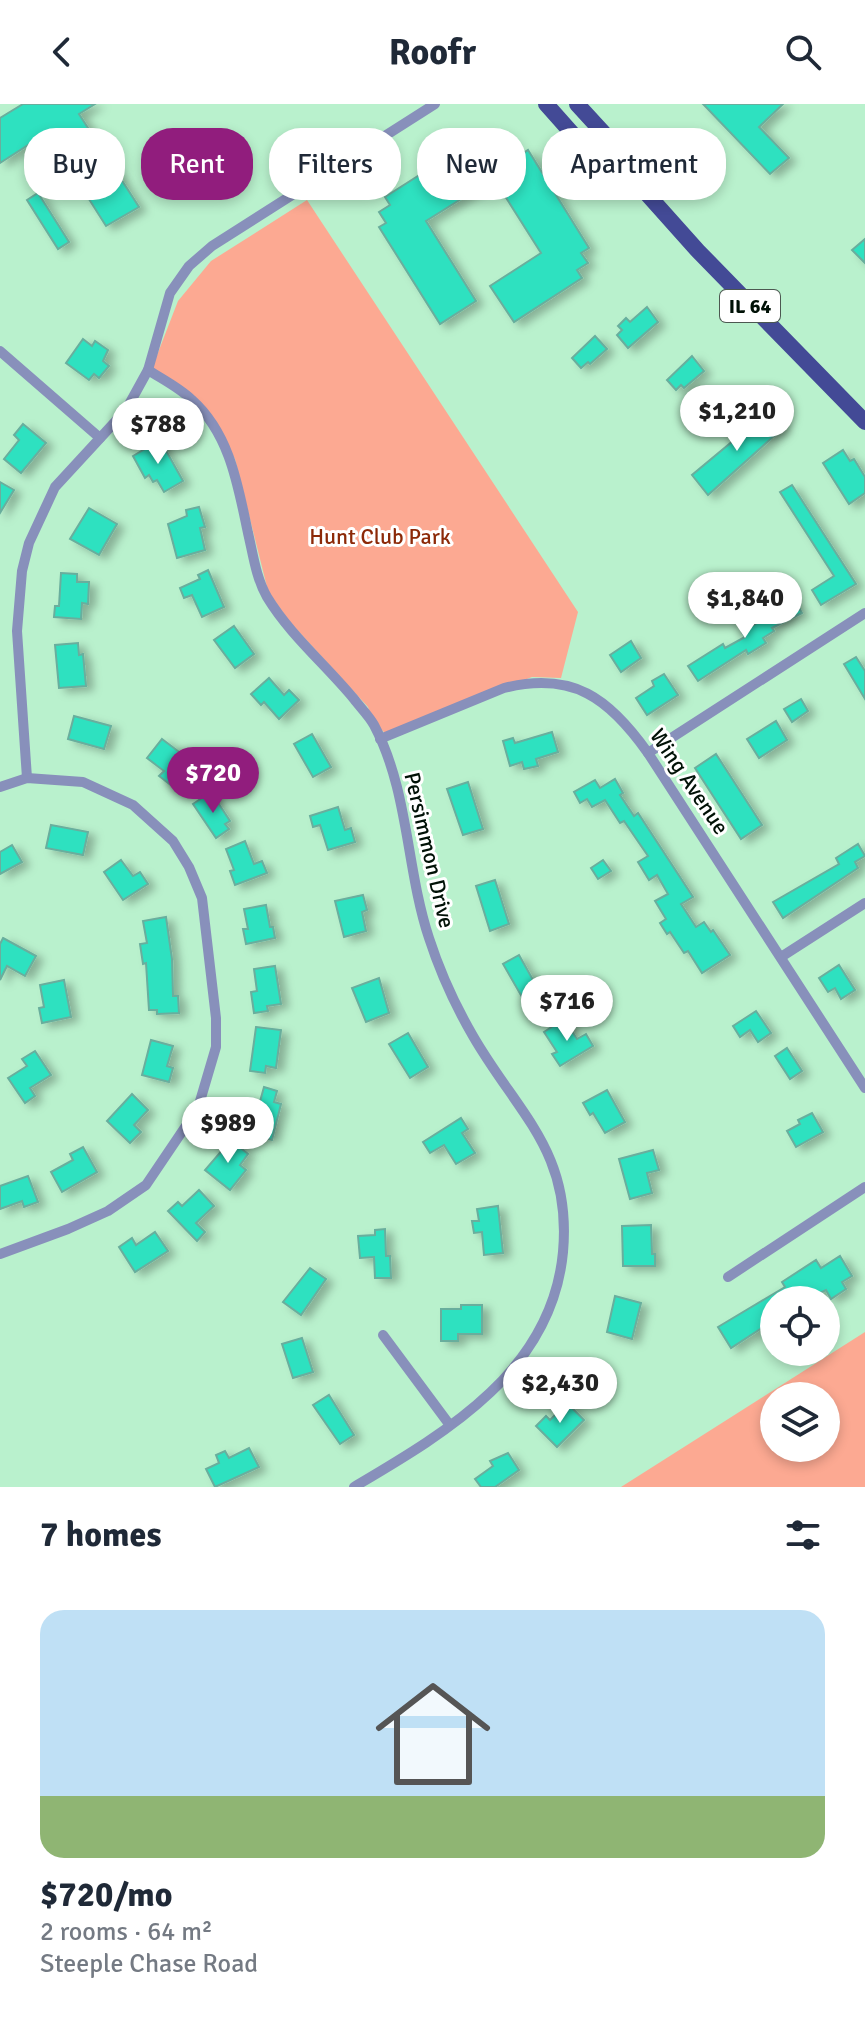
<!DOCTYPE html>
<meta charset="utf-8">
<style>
:root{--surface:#fff;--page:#f2f2f3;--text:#1f2937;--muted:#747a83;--line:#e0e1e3;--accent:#911d7d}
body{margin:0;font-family:Signika,sans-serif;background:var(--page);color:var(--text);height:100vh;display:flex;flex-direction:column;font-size:30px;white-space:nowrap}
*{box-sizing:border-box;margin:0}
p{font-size:26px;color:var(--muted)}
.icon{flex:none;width:44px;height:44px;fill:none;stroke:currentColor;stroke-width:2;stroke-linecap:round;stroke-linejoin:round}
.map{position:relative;height:1383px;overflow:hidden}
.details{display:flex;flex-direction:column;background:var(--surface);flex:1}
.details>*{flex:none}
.top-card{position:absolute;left:24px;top:24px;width:818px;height:72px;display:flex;gap:16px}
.buttons{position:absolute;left:760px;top:1182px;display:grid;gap:16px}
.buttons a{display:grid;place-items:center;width:80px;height:80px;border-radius:50%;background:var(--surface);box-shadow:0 4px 12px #0003;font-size:40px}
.price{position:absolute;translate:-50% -68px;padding:0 18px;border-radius:28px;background:#fff;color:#222;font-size:26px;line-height:52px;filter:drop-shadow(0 2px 4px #0008)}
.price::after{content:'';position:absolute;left:50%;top:48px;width:24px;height:18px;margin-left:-12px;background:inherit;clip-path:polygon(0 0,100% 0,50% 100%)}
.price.selected{background:var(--accent);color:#fff}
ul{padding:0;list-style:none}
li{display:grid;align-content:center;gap:16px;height:424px;padding:0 40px}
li+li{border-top:2px solid var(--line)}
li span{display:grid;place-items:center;height:248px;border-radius:24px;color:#555}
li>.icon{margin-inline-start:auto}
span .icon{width:144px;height:144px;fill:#fffc;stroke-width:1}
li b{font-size:34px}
h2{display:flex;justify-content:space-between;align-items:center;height:96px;padding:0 40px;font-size:34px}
.pill{padding:0 28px;border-radius:32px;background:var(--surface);box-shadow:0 4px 12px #0003;font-size:28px;line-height:72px}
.pill.selected{background:var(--accent);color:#fff}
header{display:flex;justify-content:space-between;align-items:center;height:104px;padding:0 40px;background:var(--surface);font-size:36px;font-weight:700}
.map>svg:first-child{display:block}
.green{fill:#fca992;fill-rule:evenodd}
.building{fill:#2de1c0;stroke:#69ae9d;stroke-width:2;filter:url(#shadow)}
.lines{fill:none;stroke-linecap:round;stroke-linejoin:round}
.minor{stroke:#8890bb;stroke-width:10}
.primary{stroke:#434a96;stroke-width:16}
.labels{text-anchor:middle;stroke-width:6;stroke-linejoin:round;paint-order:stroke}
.shield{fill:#fff;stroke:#4c5851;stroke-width:2}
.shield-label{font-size:20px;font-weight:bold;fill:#001106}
.park-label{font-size:22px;fill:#8c2908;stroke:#fff}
.street-label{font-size:22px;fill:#001106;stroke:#fff}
</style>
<header><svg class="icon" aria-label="back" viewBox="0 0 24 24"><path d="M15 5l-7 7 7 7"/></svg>Roofr<svg class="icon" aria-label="search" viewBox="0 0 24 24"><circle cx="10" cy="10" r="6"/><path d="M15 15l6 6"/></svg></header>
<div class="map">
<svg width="865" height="1383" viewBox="0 0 865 1383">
<defs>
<filter id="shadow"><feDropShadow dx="7" dy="4" stdDeviation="4" flood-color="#0004"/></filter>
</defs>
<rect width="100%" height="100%" fill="#b9f1cd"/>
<g class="green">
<path d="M307,96l271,412 -17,66 -29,-1 -147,56 -12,-11 -5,-15 -79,-86 -21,-30 -33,-132 -24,-41 -59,-50 26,-67 33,-40z"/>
<path d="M865,1228v155h-244zM774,1292h52v52h-52z"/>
</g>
<g class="building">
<path d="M23,0h72l-16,10 60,93 -33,19 -59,-93 -47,30v-45z"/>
<path d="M703,0h80l-24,23 30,31 -19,16z"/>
<path d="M528,46l61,98 -8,5 7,10 -11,7 5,8 -68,44 -24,-36 51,-33 -50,-79z"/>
<path d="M454,49l23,36 -51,32 50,80 -36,23 -61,-97 7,-4 -7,-11 11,-7 -5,-8z"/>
<path d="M38,89l31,49 -11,7 -31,-49z"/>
<path d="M865,135v24l-13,-13z"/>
<path d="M647,203l11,15 -30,26 -11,-13 5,-5 -4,-4 8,-8 4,4z"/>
<path d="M595,232l12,13 -17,15 -2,-2 -7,6 -9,-10z"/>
<path d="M83,235l9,7 3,-5 13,9 -5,11 6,5 -10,12 -5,-4 -5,6 -23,-17z"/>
<path d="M692,252l12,15 -20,17 -3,-3 -5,5 -9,-10z"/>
<path d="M769,307l14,17 -75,67 -16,-20z"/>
<path d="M23,320l23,19 -25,30 -17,-14 15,-19 -5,-5z"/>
<path d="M160,336l23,41 -19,11 -7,-12 -4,2 -4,-7 -4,3 -12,-22z"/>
<path d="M843,346l7,11 4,-2 11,18v16l-16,11 -26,-41z"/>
<path d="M0,378l14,8 -14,23z"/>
<path d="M792,381l64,99 -35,21 -9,-15 22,-14 -54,-84z"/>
<path d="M199,403l6,20 -5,1 5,22 -28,8 -9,-34 19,-8 -1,-6z"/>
<path d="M89,404l28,16 -18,31 -29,-16z"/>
<path d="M208,466l16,37 -22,10 -10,-22 -8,3 -4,-10 20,-9 -2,-4z"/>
<path d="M61,469l16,1v8h12l-1,22 -6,-1 -1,16 -27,-2 1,-11h4z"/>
<path d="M773,492l9,13 14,-7 6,11 -30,15 2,3 -11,7 3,5 -18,11 -2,-4 -48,31 -10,-15 35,-22 2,4 20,-11 -3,-5 31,-19 -8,-12z"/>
<path d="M234,522l20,28 -19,14 -21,-28z"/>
<path d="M631,537l10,17 -20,14 -11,-17z"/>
<path d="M78,539l1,12 4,-1 3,32 -27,2 -4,-43z"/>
<path d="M856,553l9,14v28l-21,-35z"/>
<path d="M664,570l14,21 -31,20 -11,-17 18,-12 -2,-5z"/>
<path d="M269,574l15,17 5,-5 10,10 -20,19 -15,-17 -3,3 -10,-11z"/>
<path d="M801,595l7,12 -16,11 -8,-13z"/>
<path d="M74,612l37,10 -7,23 -36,-10z"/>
<path d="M776,617l11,19 -28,18 -12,-19z"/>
<path d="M552,628l6,20 -22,7 2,7 -14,3 -2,-7 -12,4 -7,-25 10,-3 2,5z"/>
<path d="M312,630l19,33 -18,10 -19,-33z"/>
<path d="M162,635l29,22 -19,25 -13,-10 5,-5 -17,-13z"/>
<path d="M716,650l46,71 -21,14 -46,-71z"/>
<path d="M615,675l8,14 -3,2 14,21 4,-3 55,84 -12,7 15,23 8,-5 7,10 2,-2 17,25 -28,18 -14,-22 -4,2 -14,-21 -3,2 -7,-11 6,-4 -11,-18 13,-7 -11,-19 -8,5 -11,-18 10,-6 -24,-35 -4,2 -15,-23 -13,7 -5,-8 -7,4 -6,-11 21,-12 5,8z"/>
<path d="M468,678l15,47 -20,6 -16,-46z"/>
<path d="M211,688l19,29 -5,3 4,5 -13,9 -23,-34z"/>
<path d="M338,703l7,23 6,-2 4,14 -27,8 -8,-25 -7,2 -3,-11z"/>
<path d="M51,721l37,7 -5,23 -37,-7z"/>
<path d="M245,737l9,23 8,-3 5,12 -32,12 -5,-14 4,-1 -8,-21z"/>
<path d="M858,740l7,12 -10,6 3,6 -75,50 -10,-16 66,-38 -3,-6z"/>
<path d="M12,741l10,17 -22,12v-22z"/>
<path d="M121,756l12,16 7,-4 8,12 -25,16 -19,-28z"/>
<path d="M603,756l8,11 -13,8 -7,-11z"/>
<path d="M495,776l14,44 -19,7 -14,-45z"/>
<path d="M363,791l4,15 -5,2 4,19 -22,6 -9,-36z"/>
<path d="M266,801l4,22h3l2,11 -29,6 -3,-15h5l-4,-20z"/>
<path d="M166,813l6,42 1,37h5l1,17 -22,1v-4h-8l-3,-47 -3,1 -3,-20 7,-1 -4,-22z"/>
<path d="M3,834l33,18 -11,20 -18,-10 -7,14v-36z"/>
<path d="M519,851l23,41 -16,8 -23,-40z"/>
<path d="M839,861l16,25 -14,9 -6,-11 -7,4 -9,-14z"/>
<path d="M275,862l6,38 -14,2 1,5 -14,2 -3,-21 6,-1 -3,-22z"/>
<path d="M379,874l10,35 -23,9 -14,-34z"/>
<path d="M64,876l7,37 -29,6 -3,-15 5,-1 -4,-22z"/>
<path d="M756,907l15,22 -13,9 -8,-12 -10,7 -7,-11z"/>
<path d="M564,915l13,20 9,-5 7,12 -33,20 -8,-12 5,-2 -13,-20z"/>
<path d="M256,923l25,3 -5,38 -10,-2 -1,7 -15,-2z"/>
<path d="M408,929l20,34 -18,11 -21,-34z"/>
<path d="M151,936l22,6 -6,20 6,2 -4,14 -27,-7z"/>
<path d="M787,944l15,23 -12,8 -15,-23z"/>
<path d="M35,947l16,24 -21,13 5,8 -10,7 -17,-25 19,-12 -5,-7z"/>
<path d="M264,983l13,4 -3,11 7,2 -9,36 -21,-6z"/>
<path d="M607,986l18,32 -20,11 -12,-20 -3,2 -7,-12z"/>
<path d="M132,990l16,16 -14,15 7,7 -11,11 -23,-22z"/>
<path d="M812,1009l11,19 -27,15 -9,-16 13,-7 -2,-4z"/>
<path d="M461,1014l7,11 -6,4 13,20 -19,11 -12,-19 -14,8 -7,-11z"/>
<path d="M231,1036l17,14 -8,11 6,5 -16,20 -25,-20z"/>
<path d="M83,1043l14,25 -35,20 -11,-20 22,-12 -3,-6z"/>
<path d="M653,1046l6,20 -12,3 5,20 -22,6 -11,-40z"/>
<path d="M28,1072l10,26 -14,5 -2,-6 -22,8v-23z"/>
<path d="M199,1086l15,16 -18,17 9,9 -8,9 -29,-30 10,-9 4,4z"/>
<path d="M498,1102l5,47 -19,2 -2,-23 -8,1 -2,-12h7l-2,-12z"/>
<path d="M651,1121l1,29h3v12h-32l-1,-40z"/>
<path d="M385,1125l1,27h4l1,22h-16l-1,-21 -14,1 -2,-22 17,-1v-5z"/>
<path d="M155,1128l13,19 -33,21 -16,-25 13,-9 4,7z"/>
<path d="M840,1152l12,20 -10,6 4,7 -15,10 -5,-9 -21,10h-31v20l-43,28 -13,-21 67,-40 -3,-5 34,-22 5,8z"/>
<path d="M310,1164l16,11 -25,36 -18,-13z"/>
<path d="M615,1192l26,7 -9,36 -25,-7z"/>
<path d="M461,1201h21v29h-24v7h-17v-32h20z"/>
<path d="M302,1234l11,34 -20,6 -11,-34z"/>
<path d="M329,1291l25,40 -14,9 -27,-39z"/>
<path d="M567,1299l17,17 -27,27 -21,-21 10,-10 4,4z"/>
<path d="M249,1344l10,19 -44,20 -9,-18 13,-6 -3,-8 9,-4 4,7z"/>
<path d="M508,1349l11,17 -24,17h-14l-6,-8 18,-13 -3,-5z"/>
</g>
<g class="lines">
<g class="minor">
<path d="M0,247l100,87"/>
<path d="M148,266c14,9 32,18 44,30 38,34 46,86 56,133 5,21 8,45 19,64 23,38 59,68 87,102 6,8 15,17 20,26 35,66 32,144 55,213 11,34 26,67 44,98 45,78 99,115 90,216 -11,119 -116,180 -209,235"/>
<path d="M380,635l124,-51c69,-17 105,10 144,65l217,335"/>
<path d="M648,649l217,-140"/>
<path d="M27,674l-10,-147 5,-60 7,-28 26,-56 71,-77 22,-40 22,-77 19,-27 23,-20 223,-142"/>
<path d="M0,683l27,-9 56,4 50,23 40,36 16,26 13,31 14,120v29l-18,61 -52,77 -38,26 -40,18 -68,25"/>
<path d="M781,853l84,-54"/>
<path d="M728,1173l137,-90"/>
<path d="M383,1231l66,89"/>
</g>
<g class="primary">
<path d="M546,0l64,72 29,9"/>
<path d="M577,0l43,47 19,34 59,66 167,171"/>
</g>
</g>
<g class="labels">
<rect class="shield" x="720" y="186" width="60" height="32" rx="6"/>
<g class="shield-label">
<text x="750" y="209">IL 64</text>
</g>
<g class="park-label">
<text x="380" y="440">Hunt Club Park</text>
</g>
<g class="street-label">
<text transform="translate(690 677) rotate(56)" y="8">Wing Avenue</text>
<text transform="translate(430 746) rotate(77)" y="8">Persimmon Drive</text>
</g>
</g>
</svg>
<div class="buttons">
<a><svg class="icon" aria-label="locate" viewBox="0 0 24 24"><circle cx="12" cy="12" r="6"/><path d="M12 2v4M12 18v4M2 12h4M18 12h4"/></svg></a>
<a><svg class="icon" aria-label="layers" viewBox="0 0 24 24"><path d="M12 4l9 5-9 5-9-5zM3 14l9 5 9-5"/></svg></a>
</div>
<b class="price" style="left:737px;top:349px">$1,210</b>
<b class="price" style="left:158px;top:362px">$788</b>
<b class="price" style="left:745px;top:536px">$1,840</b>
<b class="price selected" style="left:213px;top:711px">$720</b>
<b class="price" style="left:567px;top:939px">$716</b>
<b class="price" style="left:228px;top:1061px">$989</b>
<b class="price" style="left:560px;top:1321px">$2,430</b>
<div class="top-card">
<a class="pill">Buy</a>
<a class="pill selected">Rent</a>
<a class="pill">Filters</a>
<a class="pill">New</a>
<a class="pill">Apartment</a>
</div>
</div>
<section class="details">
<h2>7 homes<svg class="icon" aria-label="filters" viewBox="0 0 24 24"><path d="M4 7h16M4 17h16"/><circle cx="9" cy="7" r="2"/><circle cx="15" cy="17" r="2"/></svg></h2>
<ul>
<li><span style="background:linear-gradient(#bfe0f5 75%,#8fb573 0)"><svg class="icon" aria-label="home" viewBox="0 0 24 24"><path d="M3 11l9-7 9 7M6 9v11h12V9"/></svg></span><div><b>$720/mo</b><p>2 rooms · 64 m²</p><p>Steeple Chase Road</p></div></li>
</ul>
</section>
